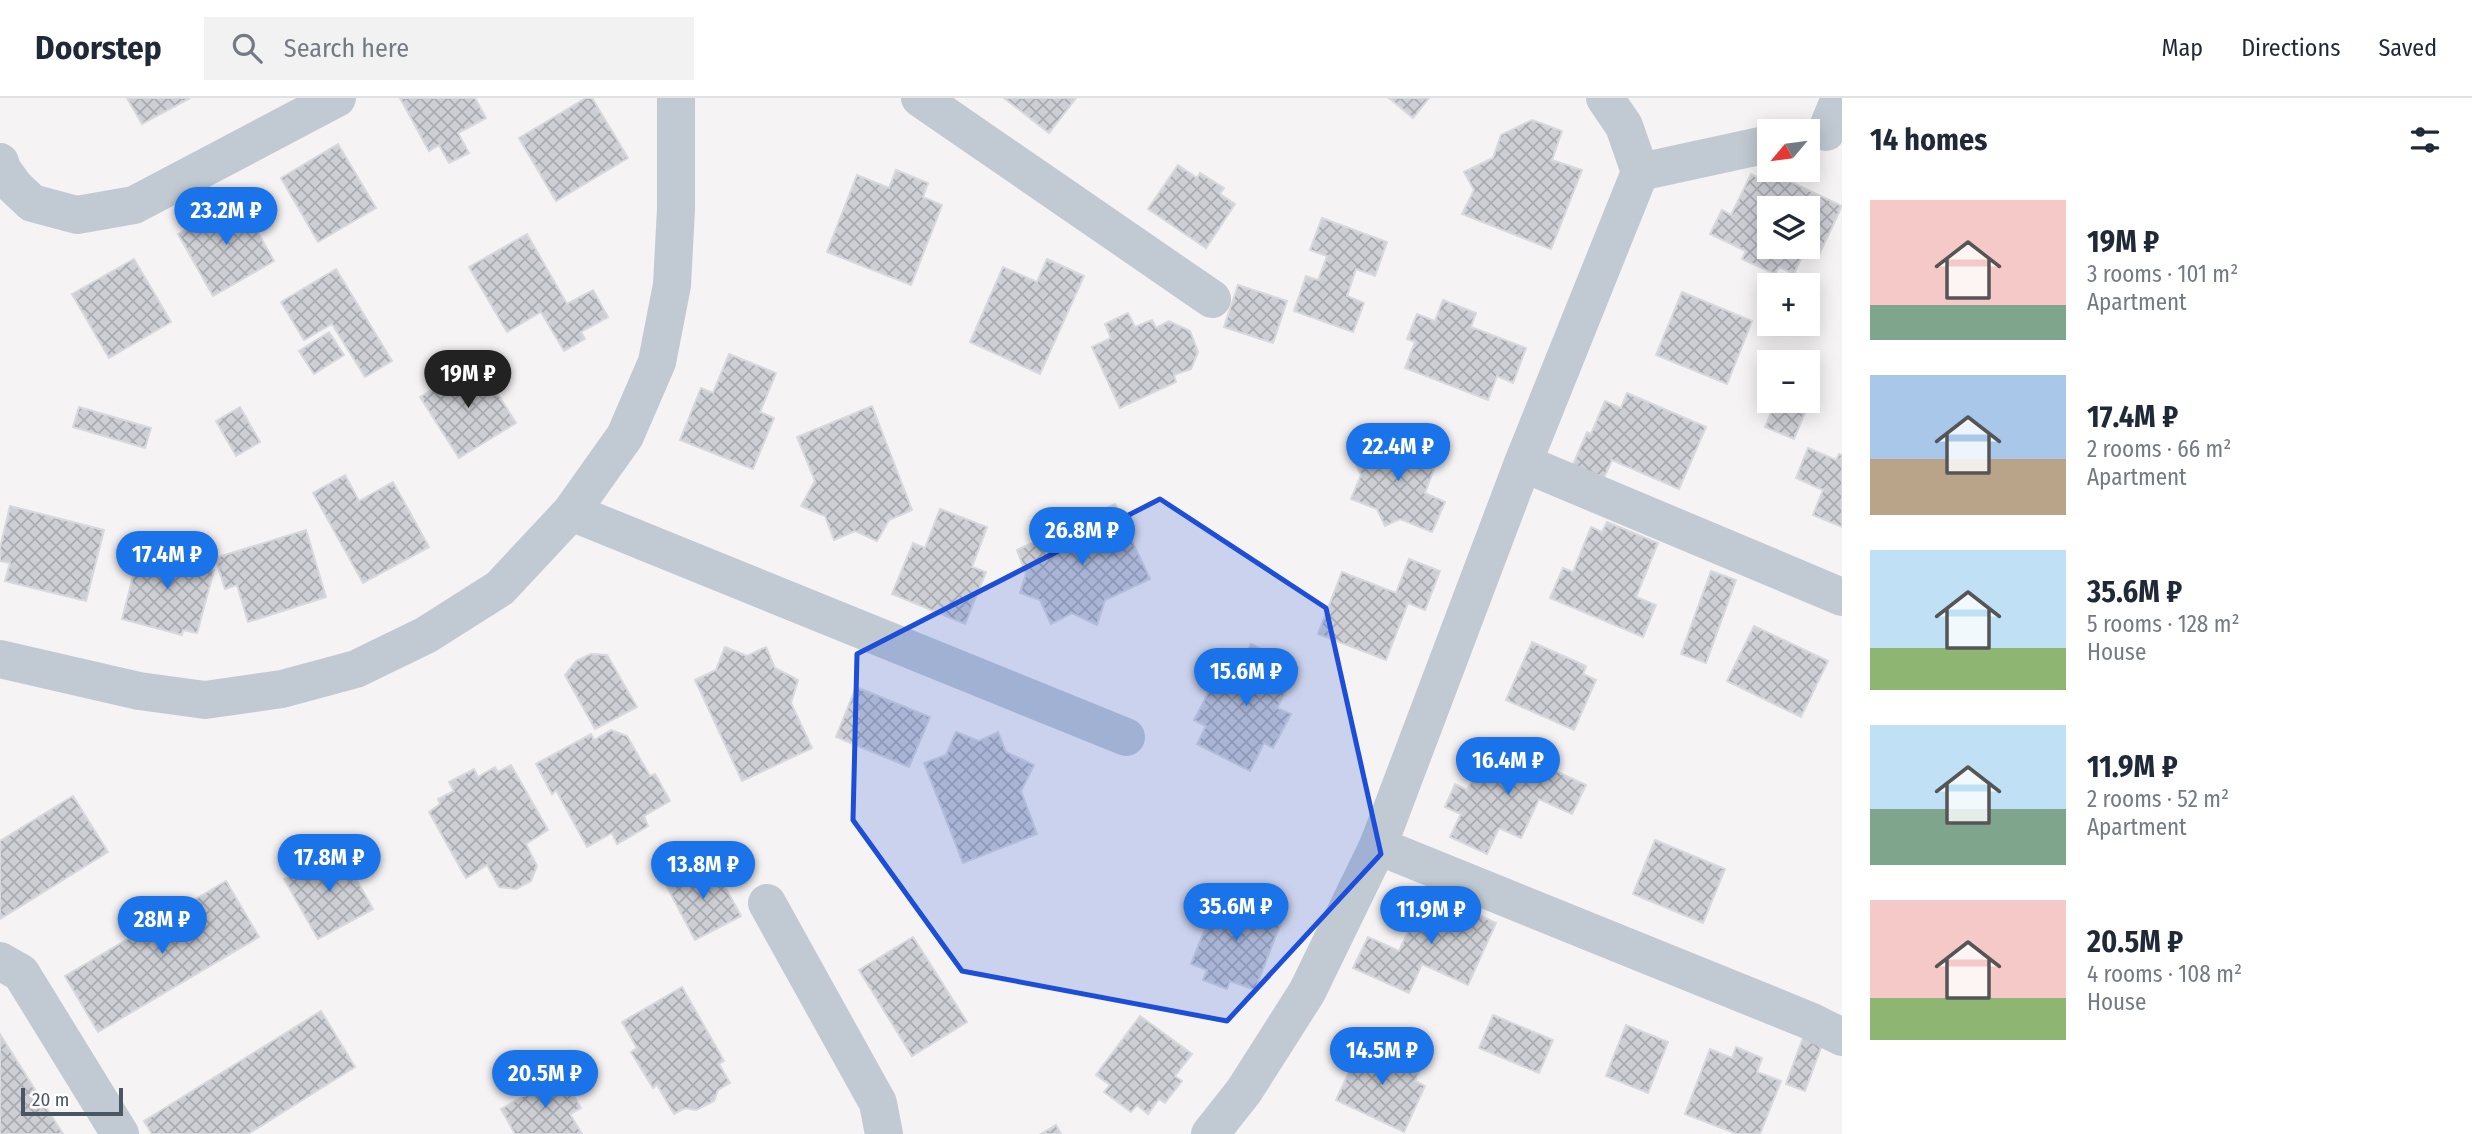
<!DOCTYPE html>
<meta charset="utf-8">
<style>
:root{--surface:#fff;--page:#f2f2f3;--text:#1f2937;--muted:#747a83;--line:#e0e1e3;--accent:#1a73e8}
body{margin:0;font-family:"Fira Sans Condensed",sans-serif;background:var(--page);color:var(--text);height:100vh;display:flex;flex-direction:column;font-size:26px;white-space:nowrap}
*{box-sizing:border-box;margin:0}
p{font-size:23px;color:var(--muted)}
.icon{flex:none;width:38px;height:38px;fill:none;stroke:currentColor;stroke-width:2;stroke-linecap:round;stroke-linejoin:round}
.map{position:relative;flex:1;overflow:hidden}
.panel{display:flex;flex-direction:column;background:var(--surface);width:630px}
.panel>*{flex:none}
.needle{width:46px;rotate:241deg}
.controls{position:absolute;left:1757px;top:21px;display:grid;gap:14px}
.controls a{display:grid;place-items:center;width:63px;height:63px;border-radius:0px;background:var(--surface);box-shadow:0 4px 18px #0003;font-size:35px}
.scale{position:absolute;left:21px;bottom:18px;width:102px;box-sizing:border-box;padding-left:7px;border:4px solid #4a5661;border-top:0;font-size:19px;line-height:24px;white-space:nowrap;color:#4a5661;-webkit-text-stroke:5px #fff;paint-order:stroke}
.price{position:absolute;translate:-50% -60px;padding:0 16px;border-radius:24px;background:var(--accent);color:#fff;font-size:23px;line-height:46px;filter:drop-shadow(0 2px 4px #0008)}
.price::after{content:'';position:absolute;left:50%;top:42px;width:21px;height:16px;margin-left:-10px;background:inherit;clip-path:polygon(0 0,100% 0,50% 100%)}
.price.current{background:#222;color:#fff}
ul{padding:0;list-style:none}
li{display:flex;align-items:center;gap:21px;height:175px;padding:0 28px}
li span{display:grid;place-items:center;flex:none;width:196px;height:140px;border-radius:0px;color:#555}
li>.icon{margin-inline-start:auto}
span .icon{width:84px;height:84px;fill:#fffc;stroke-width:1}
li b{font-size:30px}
h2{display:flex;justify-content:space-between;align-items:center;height:84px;padding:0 28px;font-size:30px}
header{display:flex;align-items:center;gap:42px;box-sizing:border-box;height:98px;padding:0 35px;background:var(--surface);border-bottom:2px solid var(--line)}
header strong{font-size:33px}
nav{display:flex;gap:38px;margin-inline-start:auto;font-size:24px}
.search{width:490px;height:63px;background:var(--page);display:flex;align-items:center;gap:18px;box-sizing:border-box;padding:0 24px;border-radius:0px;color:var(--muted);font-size:26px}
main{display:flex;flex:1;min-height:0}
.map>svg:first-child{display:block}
.building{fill:url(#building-cross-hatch);stroke:#d7d9de;stroke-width:2;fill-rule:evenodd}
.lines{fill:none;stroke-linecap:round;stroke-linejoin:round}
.street{stroke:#c1cad2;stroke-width:38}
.marked{fill:#1d4ed8;fill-opacity:0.2;stroke:#1d4ed8;stroke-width:5;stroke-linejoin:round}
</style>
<header>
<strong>Doorstep</strong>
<div class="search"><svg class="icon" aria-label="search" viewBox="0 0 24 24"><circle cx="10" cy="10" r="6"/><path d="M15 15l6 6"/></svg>Search here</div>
<nav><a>Map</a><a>Directions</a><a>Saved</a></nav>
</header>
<main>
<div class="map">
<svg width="1842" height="1036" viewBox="0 0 1842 1036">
<defs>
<pattern id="building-cross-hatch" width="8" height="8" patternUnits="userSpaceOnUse" patternTransform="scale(1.75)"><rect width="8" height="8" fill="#cdcfd5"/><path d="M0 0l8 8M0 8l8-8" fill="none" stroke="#a8abb0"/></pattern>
</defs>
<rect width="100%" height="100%" fill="#f5f3f3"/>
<g class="building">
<path d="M127,0h63l-48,26z"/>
<path d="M400,0h75l11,20 -28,15 11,20 -20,10 -10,-18 -10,6z"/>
<path d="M586,0h6l36,60 -72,43 -37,-63z"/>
<path d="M1004,0h72l-27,35z"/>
<path d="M1389,0h40l-16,20z"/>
<path d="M1532,22l30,11 -10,29 30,10 -31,79 -89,-35 12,-24 -10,-18 29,-14 8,-23z"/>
<path d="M338,46l38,64 -58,34 -37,-64z"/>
<path d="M1178,67l19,13 3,-5 24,15 -4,6 15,10 -29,44 -58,-39z"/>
<path d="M1764,71l78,37 -24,51 -13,-7 -11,24 -15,-7 -4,7 -33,-15 4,-8 -36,-17 12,-24 9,5 20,-41 8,4zM1769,110h39v39h-39z"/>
<path d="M896,72l32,13 -5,14 19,8 -31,80 -84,-33 30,-77 32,13z"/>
<path d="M239,101l35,62 -61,35 -35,-62z"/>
<path d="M1322,120l65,24 -12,34 -19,-7 -9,27 17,7 -11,29 -59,-21 12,-35 12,4 9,-24 -17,-6z"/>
<path d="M527,136l40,70 26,-14 15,27 -27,15 4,7 -21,12 -23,-39 -34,20 -38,-65z"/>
<path d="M134,161l37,63 -62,36 -37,-64z"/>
<path d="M1047,161l37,17 -44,98 -70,-32 33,-75 34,15z"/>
<path d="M336,171l56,92 -27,16 -33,-53 -28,16 -23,-38z"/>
<path d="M1238,187l49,16 -14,42 -49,-16z"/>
<path d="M1682,194l70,29 -25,63 -71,-29z"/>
<path d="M1443,202l33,13 -5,14 55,21 -13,35 -16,-7 -9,24 -83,-32 10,-26 -8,-3 10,-25 18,7z"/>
<path d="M1128,215l7,14 17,-7 4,8 13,-7 21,10 8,21 -7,17 -17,6 2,7 -56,26 -28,-61 19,-9 -6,-14z"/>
<path d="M329,234l15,23 -30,19 -15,-23z"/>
<path d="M729,256l47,19 -16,39 14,6 -21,51 -73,-29 21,-52 12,5z"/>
<path d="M477,263l39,62 -57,35 -39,-61z"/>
<path d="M1808,291l6,2 -20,48 -29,-12 11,-26h32z"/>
<path d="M1627,295l79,34 -27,62 -67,-29 -9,20 -31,-13 15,-35 4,2 14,-33 16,7z"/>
<path d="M872,308l40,104 -23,10 -12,21 -22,-10 -21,9 -9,-24 -24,-10 14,-25 -18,-44z"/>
<path d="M79,309l72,21 -6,20 -72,-21z"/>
<path d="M240,309l20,35 -24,14 -20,-35z"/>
<path d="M1389,331l18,4 15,28 12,8 -9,24 20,9 -13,30 -32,-13 -15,7 -8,-17 -26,-10 10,-24 -7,-15 28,-13z"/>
<path d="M1808,350l28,12 3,-6 3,1v72l-29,-12 10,-25 -27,-12z"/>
<path d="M345,377l14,26 34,-19 36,65 -66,36 -50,-90z"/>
<path d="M1115,406l35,75 -45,21 -8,25 -25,-12 -21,11 -11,-24 -20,-7 6,-19 -9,-24z"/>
<path d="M10,408l94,24 -18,71 -81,-20 5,-18 -10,-2v-13z"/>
<path d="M940,411l47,18 -15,40 14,5 -21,52 -73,-30 21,-51 12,5z"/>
<path d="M1607,424l51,21 -22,54 20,8 -13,32 -93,-39 13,-30 10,4 18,-45 11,5z"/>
<path d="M306,432l20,67 -78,25 -11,-37 -12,4 -10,-31z"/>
<path d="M155,443l29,7 -3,13 33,9 -17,63 -14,-3 -1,5 -60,-16 18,-70 11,3z"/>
<path d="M1409,461l31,12 -15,39 -17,-7 -22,57 -68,-26 24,-62 54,21z"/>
<path d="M1711,473l25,9 -30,83 -25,-9z"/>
<path d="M1754,528l74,35 -27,56 -74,-36z"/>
<path d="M1532,544l54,24 -3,8 13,6 -22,50 -68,-30z"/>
<path d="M1251,546l47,24 -21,40 14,6 -18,34 -9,-5 -14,28 -53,-27 9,-18 -12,-6 30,-57 13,8z"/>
<path d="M725,549l22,9 19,-9 9,21 23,12 -7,23 21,45 -70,33 -47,-101 21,-10z"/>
<path d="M591,556l16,1 30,52 -42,22 -30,-54 11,-14z"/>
<path d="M856,589l74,30 -21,50 -73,-30z"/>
<path d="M611,632l16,6 23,40 5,-2 15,27 -26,15 4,10 -31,18 -5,-11 -25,14 -31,-57 -4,4 -16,-30 55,-30 3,6z"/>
<path d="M956,634l23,9 19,-9 8,20 28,13 -13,26 16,43 -74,29 -39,-100 22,-8z"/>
<path d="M1493,644l93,43 -14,29 -33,-15 -18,39 -22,-10 -12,26 -37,-17 11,-23 -16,-7 10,-23 12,6z"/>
<path d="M511,667l37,65 -22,14 11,22 -6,15 -15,8 -17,-2 -12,-22 -21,13 -37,-66 11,-8 -2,-5 16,-8 -5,-9 25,-13 4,8 17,-10 3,5z"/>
<path d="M73,698l35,56 -108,67v-78z"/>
<path d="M1655,742l70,29 -22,54 -70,-29z"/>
<path d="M339,750l34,61 -55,30 -34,-60z"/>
<path d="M711,763l30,55 -46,24 -29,-55z"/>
<path d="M226,783l33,56 -161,95 -33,-56z"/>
<path d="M1427,793l69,32 -28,62 -46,-21 -13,29 -56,-25 15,-31 31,14z"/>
<path d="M1220,794l63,25 -28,73 -25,-9 -3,8 -24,-9 4,-10 -16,-6z"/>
<path d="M913,839l54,85 -55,34 -53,-86z"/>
<path d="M682,889l42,74 -5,3 11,19 -12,7 -4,11 -18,9 -11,-2 -11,6 -17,-29 -4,3 -22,-36 6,-4 -15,-26z"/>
<path d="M321,913l34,56 -107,67h-96l-8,-13z"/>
<path d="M1493,917l60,25 -14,33 -60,-25z"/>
<path d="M1140,918l52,38 -17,22 7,5 -17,22 -6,-4 -11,15 -11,-9 -6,7 -27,-20 6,-7 -14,-10z"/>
<path d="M1626,927l42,17 -20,51 -42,-17z"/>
<path d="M0,936l63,100h-63z"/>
<path d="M1804,937l19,7 -18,49 -19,-7z"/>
<path d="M1363,944l57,28 -5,11 10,5 -21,46 -68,-32z"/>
<path d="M1736,949l26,11 -5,14 24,9 -21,53h-23l-52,-20 25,-65 22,9z"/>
<path d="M561,976l20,34 -11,6 12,20h-67l-14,-25z"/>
<path d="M1056,1027l5,9h-20z"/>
</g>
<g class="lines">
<g class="street">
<path d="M920,0l292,201"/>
<path d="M1826,34l14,-34"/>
<path d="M0,64l2,7 13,18 17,16 45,12 57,-10 203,-107"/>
<path d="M1640,74l129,-28"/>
<path d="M1523,365l319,134"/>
<path d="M571,414l555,225"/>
<path d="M0,561l139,32 66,9 77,-11 74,-20 70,-34 74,-47 71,-76 54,-76 32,-74 15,-77 4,-76v-111"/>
<path d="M1378,748l432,175 32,16"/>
<path d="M767,805l111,200 6,31"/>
<path d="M0,863l21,12 99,161"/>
<path d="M1210,1036l34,-43 63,-99 71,-146 145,-383 117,-291 -16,-46 -19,-28"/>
</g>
</g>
<path class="marked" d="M1160,401l166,109 55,246 -154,167 -265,-50 -109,-151 4,-166z"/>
</svg>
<div class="controls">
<a><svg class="needle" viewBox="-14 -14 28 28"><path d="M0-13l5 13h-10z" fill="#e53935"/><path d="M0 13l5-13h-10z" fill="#747a83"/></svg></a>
<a><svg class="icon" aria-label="layers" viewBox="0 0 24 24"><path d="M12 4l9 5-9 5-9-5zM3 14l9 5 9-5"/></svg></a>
<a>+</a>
<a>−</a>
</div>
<div class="scale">20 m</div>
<b class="price" style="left:226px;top:149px">23.2M ₽</b>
<b class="price current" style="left:468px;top:312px">19M ₽</b>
<b class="price" style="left:1398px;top:385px">22.4M ₽</b>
<b class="price" style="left:1082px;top:469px">26.8M ₽</b>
<b class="price" style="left:167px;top:493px">17.4M ₽</b>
<b class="price" style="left:1246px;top:610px">15.6M ₽</b>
<b class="price" style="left:1508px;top:699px">16.4M ₽</b>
<b class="price" style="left:329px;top:796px">17.8M ₽</b>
<b class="price" style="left:703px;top:803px">13.8M ₽</b>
<b class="price" style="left:1236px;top:845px">35.6M ₽</b>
<b class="price" style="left:1431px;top:848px">11.9M ₽</b>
<b class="price" style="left:162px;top:858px">28M ₽</b>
<b class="price" style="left:1382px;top:989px">14.5M ₽</b>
<b class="price" style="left:545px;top:1012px">20.5M ₽</b>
</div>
<section class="panel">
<h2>14 homes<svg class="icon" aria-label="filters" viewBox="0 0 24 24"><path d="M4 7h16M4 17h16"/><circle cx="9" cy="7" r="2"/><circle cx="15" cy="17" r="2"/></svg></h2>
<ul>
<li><span style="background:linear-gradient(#f6c9c9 75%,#7fa58c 0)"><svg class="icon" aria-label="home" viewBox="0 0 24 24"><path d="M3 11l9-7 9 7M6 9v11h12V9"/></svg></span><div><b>19M ₽</b><p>3 rooms · 101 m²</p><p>Apartment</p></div></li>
<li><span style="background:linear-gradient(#a9c7e8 60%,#b9a48a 0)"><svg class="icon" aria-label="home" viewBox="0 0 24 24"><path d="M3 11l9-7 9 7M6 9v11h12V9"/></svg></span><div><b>17.4M ₽</b><p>2 rooms · 66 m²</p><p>Apartment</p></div></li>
<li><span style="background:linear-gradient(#bfe0f5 70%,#8fb573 0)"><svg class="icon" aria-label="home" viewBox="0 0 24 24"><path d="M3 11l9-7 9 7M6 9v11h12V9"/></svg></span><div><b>35.6M ₽</b><p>5 rooms · 128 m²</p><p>House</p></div></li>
<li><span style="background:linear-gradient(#bfe0f5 60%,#7fa58c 0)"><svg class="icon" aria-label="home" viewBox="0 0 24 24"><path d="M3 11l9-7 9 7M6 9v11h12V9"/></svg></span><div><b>11.9M ₽</b><p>2 rooms · 52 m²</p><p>Apartment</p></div></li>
<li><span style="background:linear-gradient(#f6c9c9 70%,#8fb573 0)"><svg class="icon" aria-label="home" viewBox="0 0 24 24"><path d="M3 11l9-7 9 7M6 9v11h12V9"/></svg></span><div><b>20.5M ₽</b><p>4 rooms · 108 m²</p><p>House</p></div></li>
</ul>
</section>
</main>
